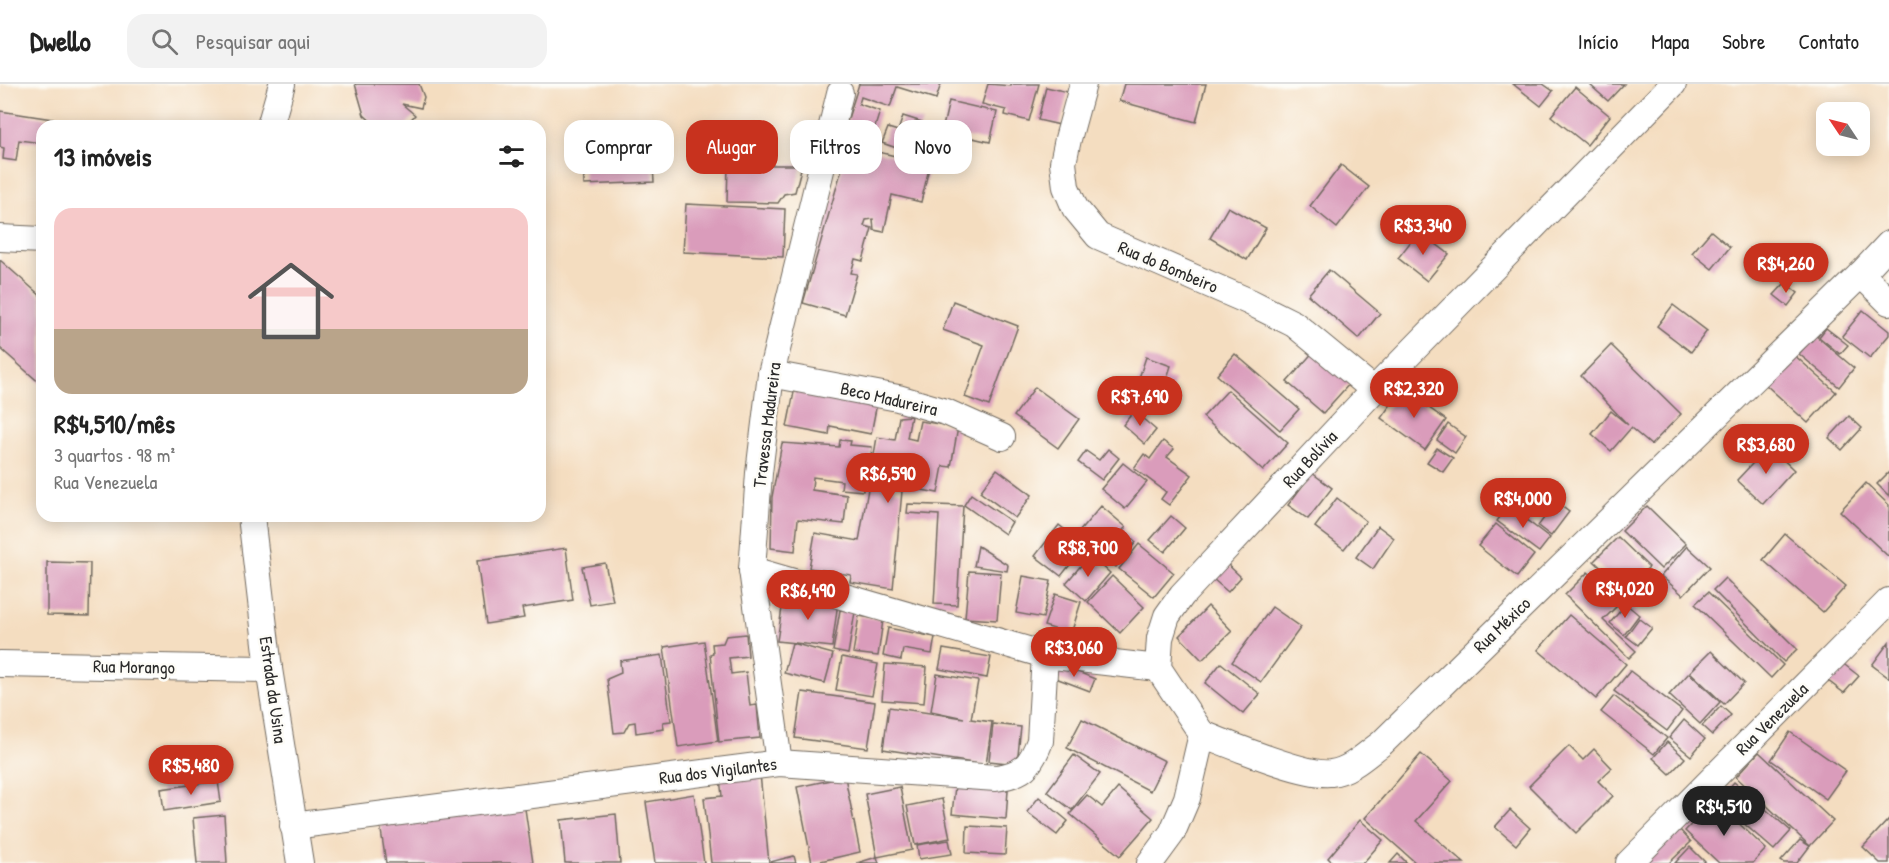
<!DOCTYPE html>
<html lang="pt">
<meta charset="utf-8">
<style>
:root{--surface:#fff;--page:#f2f2f2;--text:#222;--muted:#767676;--line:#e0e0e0;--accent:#c8321e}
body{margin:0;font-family:"Patrick Hand",sans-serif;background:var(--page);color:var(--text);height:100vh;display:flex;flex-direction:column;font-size:22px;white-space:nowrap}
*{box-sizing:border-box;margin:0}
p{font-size:20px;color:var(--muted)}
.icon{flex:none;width:33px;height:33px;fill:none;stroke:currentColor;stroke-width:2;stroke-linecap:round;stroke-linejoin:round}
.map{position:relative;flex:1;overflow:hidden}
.details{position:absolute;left:36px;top:36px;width:510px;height:402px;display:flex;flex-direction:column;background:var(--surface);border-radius:18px;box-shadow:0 3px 15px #0003}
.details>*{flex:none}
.hud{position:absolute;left:564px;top:36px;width:570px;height:54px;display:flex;gap:12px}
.needle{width:39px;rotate:305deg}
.controls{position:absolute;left:1816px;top:18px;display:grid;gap:12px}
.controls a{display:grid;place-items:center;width:54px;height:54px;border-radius:12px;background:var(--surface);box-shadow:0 3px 15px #0003;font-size:30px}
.price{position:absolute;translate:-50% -51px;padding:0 14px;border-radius:21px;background:var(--accent);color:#fff;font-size:20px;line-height:39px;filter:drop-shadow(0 2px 3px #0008)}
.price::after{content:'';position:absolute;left:50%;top:36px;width:18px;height:14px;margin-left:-9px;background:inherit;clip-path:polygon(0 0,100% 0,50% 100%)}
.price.selected{background:#222;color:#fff}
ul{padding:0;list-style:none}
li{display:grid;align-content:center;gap:12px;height:318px;padding:0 18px}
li+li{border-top:2px solid var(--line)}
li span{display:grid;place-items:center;height:186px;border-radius:18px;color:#555}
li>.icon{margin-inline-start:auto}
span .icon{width:108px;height:108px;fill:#fffc;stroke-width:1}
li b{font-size:26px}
h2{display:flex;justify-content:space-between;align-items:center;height:72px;padding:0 18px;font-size:26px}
.tag{padding:0 21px;border-radius:18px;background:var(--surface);box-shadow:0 3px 15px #0003;font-size:21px;line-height:54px}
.tag.selected{background:var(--accent);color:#fff}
header{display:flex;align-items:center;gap:36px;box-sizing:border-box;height:84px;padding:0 30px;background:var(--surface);border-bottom:2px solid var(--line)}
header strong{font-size:28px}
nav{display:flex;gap:33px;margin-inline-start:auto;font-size:21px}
.search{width:420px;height:54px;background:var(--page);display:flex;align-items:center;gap:15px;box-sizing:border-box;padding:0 21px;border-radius:18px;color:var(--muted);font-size:22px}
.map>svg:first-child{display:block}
.building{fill:#da9cbb}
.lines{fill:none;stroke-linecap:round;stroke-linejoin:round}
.street-casing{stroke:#71695f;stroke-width:28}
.street{stroke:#fff;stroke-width:26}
.labels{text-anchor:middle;stroke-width:5;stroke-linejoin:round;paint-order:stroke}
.street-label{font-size:18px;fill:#2b2b2b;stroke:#fdfcf7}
</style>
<header>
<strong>Dwello</strong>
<div class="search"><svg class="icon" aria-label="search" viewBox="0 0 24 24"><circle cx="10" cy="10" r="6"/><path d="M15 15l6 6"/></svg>Pesquisar aqui</div>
<nav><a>Início</a><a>Mapa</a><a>Sobre</a><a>Contato</a></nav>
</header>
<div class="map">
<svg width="1889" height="779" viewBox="0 0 1889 779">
<rect width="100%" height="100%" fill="#fdfcf7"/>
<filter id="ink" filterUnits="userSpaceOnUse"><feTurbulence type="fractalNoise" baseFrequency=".0167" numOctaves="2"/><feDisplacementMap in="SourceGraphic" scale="12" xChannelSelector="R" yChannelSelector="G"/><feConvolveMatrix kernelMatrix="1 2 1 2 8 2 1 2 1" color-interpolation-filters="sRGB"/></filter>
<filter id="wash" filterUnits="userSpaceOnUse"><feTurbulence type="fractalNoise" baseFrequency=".008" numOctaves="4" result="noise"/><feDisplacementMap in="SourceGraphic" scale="24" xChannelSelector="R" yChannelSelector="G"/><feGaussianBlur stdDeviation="1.35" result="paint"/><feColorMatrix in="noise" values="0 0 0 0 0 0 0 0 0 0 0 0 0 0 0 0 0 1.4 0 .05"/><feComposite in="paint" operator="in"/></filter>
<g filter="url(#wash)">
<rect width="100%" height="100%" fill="#f4ddc0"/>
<g id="blocks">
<g class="building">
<path d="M355,0h64l5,13 -3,11 -19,-4 13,11 -10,11h-29l-12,-11z"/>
<path d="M859,0h82l-5,15 -39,-12 -7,20 -29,-10 -2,7 21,7 -8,26 -27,-9z"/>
<path d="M988,0l23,2 1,-2h27l-10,37 -24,-6 1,-5 -24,-6z"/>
<path d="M1124,0h82l-10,38 -77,-21z"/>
<path d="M1513,0h30l10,7 -12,15z"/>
<path d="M1589,0h35l-16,17z"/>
<path d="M1046,3l22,5 -8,33 -22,-5z"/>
<path d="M1575,3l35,29 -23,29 -36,-29z"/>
<path d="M949,17l48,11 -7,30 -48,-11z"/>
<path d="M0,27l65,10v5h-23v17l-23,-3 -3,21 -13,-2 1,-11 -4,-1z"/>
<path d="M903,32l19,6 -6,16 7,2 -9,14 -32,-11 6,-15 10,3z"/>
<path d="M850,57l21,6 3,4 56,13 -9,38 -29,-7 -8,37 -10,-2 -1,-11 -7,1 -2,6 8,2 -9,33 -8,-2 -4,14 6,1 -12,41 -42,-12z"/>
<path d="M652,66l2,32 -70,3 -1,-32z"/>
<path d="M728,81h74l-7,27 -11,2 -6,9 -51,-1z"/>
<path d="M1341,81l28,22 -32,41 -27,-22z"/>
<path d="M686,120l99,5 -2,48 -100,-5z"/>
<path d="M1228,123l38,21 -19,32 -37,-22z"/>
<path d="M1419,147l30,23 -22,27 -29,-23z"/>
<path d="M1711,147l19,16 -18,22 -20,-16z"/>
<path d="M0,176l42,37v88l-42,-37z"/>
<path d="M1329,186l51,43 -21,26 -51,-44z"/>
<path d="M1785,199l13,10 -10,13 -14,-11z"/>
<path d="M953,217l65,25 -29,80 -24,-9 19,-52 -41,-15z"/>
<path d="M1673,221l34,26 -16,21 -34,-26z"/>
<path d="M1863,226l26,21v4l-19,23 -28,-22z"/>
<path d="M1826,244l22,17 -8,9 -21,-17z"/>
<path d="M1815,251l39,33 -15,19 -40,-33z"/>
<path d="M1611,261l70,69 -30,31 -20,-17 -20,23 -19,-17 19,-23 17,14 -47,-49z"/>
<path d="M1315,266l36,32 -28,31 -36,-31z"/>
<path d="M1235,270l64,55 -19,21 -63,-55z"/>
<path d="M1793,270l43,38 -28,31 -42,-38z"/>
<path d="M1146,273l25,9 -4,12 8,3 -3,8 -9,-2 -4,11 -24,-8z"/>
<path d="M795,303l82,16 -6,31 -41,-8 -1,9 -42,-8z"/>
<path d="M1035,303l44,32 -21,29 -44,-32z"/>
<path d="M1402,305l44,31 -21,30 -44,-32z"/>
<path d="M1228,306l60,53 -25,28 -60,-54z"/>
<path d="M1134,327l22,19 -11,14 -22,-19z"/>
<path d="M911,332l-4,22 9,2 4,-19 38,6 -7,40 -8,-1 -5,27 -37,-7 4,-28h-6l-5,32 8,1 -9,98 -43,-7 1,-7 -42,-7 6,-35 44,8 18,-104 18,3 4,-23z"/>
<path d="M1849,332l13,12 -20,22 -13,-12z"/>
<path d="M1448,340l18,13 -11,16 -18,-13z"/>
<path d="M840,356l11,1 -1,4 22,2 -3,25 -4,-1 -2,20 -22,-2 1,-8 -29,-4 -1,13 35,5 -3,29 -46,-5 -3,32 -24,-3 1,-51 10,-54 57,4z"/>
<path d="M1163,357l11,8 -7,8 25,18 -23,30 -8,-6 5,-7 -32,-24 10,-14 6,5z"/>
<path d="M1769,362l25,24 -31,34 -26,-24z"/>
<path d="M1437,364l16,10 -10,14 -16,-10z"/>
<path d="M1108,365l11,9 -17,22 -24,-18 8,-11 13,9z"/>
<path d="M1123,379l24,19 -22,27 -24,-20z"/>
<path d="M997,385l35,26 -17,23 -35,-26z"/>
<path d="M1889,388v24l-12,-12z"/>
<path d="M1312,389l20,15 -24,31 -20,-14z"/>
<path d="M1866,399l23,22v52l-49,-46z"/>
<path d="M971,410l41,28 -7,12 -41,-29z"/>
<path d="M1337,414l29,23 -22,28 -29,-22z"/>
<path d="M1556,418l13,10 -18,24 -13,-10z"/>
<path d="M908,420l55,2 -6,99 -23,-1 5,-89 -32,-2z"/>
<path d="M1101,422l25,21 -3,3 13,12 -20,25 -14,-11 13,-16 -12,13 -24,-21z"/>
<path d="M1508,422l42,32 -11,14 -42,-31z"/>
<path d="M1647,422l39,38 -25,25 -39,-38z"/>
<path d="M1171,432l14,12 -20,24 -15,-12z"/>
<path d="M1496,440l38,31 -17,22 -39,-31z"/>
<path d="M1059,441l26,21 -24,30 -26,-20z"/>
<path d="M1378,442l16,12 -21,31 -17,-12z"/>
<path d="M1785,450l61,52 -23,26 -60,-52z"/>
<path d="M1618,453l31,30 -24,24 -31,-30z"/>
<path d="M1139,460l35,29 -20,24 -35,-28z"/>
<path d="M978,462l30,19 -1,6 -33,-5z"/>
<path d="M1687,462l23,21 -27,28 -22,-19z"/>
<path d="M566,464l7,52 -51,8 2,10 -38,6 -9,-63z"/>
<path d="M1090,471l20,18 -24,28 -20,-18z"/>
<path d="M47,478l43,1 -1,53 -42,-1z"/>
<path d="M605,479l8,38 -23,4 -8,-38z"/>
<path d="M1226,479l15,14 -13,15 -15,-13z"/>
<path d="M969,487l32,2 -4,47 -32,-2z"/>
<path d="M1588,488l32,31 -17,17 33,31 -7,7 -64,-63z"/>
<path d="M1023,492l28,5 -8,37 -27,-5z"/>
<path d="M1112,492l32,31 -24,26 -32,-31z"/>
<path d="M1725,494l72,71 -13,13 -71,-72z"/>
<path d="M1708,508l75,73 -12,13 -76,-74z"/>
<path d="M1055,510l26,8 -10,32 -27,-8z"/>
<path d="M784,511l54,7 -6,45 -55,-6z"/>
<path d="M1626,520l13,11 -15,20 -14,-12z"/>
<path d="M1208,522l24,25 -30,29 -23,-24z"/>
<path d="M1272,523l29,20 -40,55 -29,-20z"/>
<path d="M840,526l15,2 -7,42 -15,-3z"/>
<path d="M1569,531l57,49 -30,35 -58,-49z"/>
<path d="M859,532l24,4 -5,36 -25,-3z"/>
<path d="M1639,534l13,10 -14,17 -12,-9z"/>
<path d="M888,544l47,9 -3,17 -29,-5 -2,11 -18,-4z"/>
<path d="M746,550l2,22 -19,2 2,16 15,-2 4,34 7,-1 3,33 -41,4 -9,-88 3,-1 -1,-9 11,-1 3,-7z"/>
<path d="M704,557l14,100 -40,6 -14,-100z"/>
<path d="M1889,558v36l-17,-13z"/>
<path d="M792,559l41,11 -8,29 -41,-10z"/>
<path d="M943,565l48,8 -4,21 -48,-9z"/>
<path d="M1711,567l33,32 -20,21 -34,-32z"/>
<path d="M662,571l9,66 -8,1 1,7 -28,4 -1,-11 -6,1 -5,9 -10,1 -7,-54 14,-6 -1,-12z"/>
<path d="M842,573l36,7 -6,32 -36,-6z"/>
<path d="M1841,578l18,14 -15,17 -17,-13z"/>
<path d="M1221,579l39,31 -17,20 -38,-31z"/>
<path d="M885,580l42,3 -3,36 -42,-3z"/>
<path d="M1058,580l37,15 -5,12 -37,-14z"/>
<path d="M1630,587l52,40 -15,20 -53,-40z"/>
<path d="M1689,589l31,29 -20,22 -31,-29z"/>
<path d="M937,590l41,7 -7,38 21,3 -6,43 -103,-16 6,-42 75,11 -33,-7z"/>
<path d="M802,608l73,10 -7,46 -73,-10z"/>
<path d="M1614,612l53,42 -13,16 -53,-42z"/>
<path d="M1721,622l10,9 -19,20 -10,-9z"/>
<path d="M1082,635l83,42 -15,30 -83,-43z"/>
<path d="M1684,636l21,19 -14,17 -22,-18z"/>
<path d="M993,640l28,3 -4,37 -28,-3z"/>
<path d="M1790,648l56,39 -20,28 -55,-39z"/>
<path d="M1667,658l18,16 -15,16 -17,-16z"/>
<path d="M1569,662l14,14 11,-11 18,19 -14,13 15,15 -37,37 -47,-47z"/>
<path d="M1759,668l74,69 -23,25 -74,-69z"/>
<path d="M1421,670l31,27 -36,40 48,42h-48l-51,-45z"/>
<path d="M1074,671l26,19 -28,36 -25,-19z"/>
<path d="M760,690l9,89h-58l-7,-65 18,-2 -2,-18z"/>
<path d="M845,693l15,75 -48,11 -15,-76z"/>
<path d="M218,697l3,21 -57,9 -3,-22z"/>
<path d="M1734,698l57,49 -17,19 -56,-49z"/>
<path d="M955,702l53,4 -2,29 -54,-5z"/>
<path d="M900,703l12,63 -35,7 2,6h-22l20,-6 -12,-63z"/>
<path d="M1118,704l35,30 -33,38 -50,-42 17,-19 15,12z"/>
<path d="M694,710l10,69h-49l-9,-61z"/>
<path d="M1039,713l29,24 -11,14 -30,-23z"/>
<path d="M942,715l8,39 -35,7 -8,-39z"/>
<path d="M1714,716l52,49 -13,14h-34l-34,-32z"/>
<path d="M524,718l9,61h-147l-6,-39z"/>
<path d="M1510,726l20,18 -14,17 -21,-18z"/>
<path d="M616,730l4,49h-55l-4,-43z"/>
<path d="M224,731l3,48h-30l-4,-45z"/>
<path d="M1889,735v44h-9l-17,-16z"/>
<path d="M1360,736l23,20 -20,23h-30l-5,-5z"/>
<path d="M967,742l40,2 -2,27 -39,-2z"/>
<path d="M1680,746l11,12 -22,21h-24z"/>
<path d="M949,756l3,14 -33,5 -2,-14z"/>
<path d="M1800,756l10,6 -13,17h-13l-3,-2z"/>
<path d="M1690,763l16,16h-31z"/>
<path d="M1398,770l9,9h-17z"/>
<path d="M794,772l2,7h-26v-1z"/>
</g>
</g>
</g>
<g filter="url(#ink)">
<use href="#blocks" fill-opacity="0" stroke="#71695f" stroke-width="1.5"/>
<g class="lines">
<defs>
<g id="street">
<path d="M1083,0l-15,55 -5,24 3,24 9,21 23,28 152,66 44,22 80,66"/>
<path d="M270,42l12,-42"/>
<path d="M0,154l42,2"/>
<path d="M1861,190l28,28"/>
<path d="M771,290l127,24 48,14 56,25"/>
<path d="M251,432l18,153 31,194"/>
<path d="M752,486l293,85 113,13"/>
<path d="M0,580l269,5"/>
<path d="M1202,650c27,10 104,43 129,39 19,-2 36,-19 51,-30l479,-469 28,-30"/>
<path d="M779,679l-27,-193 7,-97 12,-99 69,-281"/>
<path d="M293,742l486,-63 217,15c27,-4 34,-11 44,-37l5,-86"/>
<path d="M1150,779l22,-30 15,-35 15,-64 -44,-66 2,-30 7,-22 15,-21 192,-205 299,-306"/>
<path d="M1629,779l260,-262"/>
</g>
</defs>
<use href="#street" class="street-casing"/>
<use href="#street" class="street"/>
</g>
</g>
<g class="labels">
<g class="street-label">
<text transform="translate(1168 183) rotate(23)" y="6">Rua do Bombeiro</text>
<text transform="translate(889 315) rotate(13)" y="6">Beco Madureira</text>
<text transform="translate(767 341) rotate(-83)" y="6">Travessa Madureira</text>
<text transform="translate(1310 375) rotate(-47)" y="6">Rua Bolívia</text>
<text transform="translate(1502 541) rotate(-44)" y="6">Rua México</text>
<text transform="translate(134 583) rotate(1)" y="6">Rua Morango</text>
<text transform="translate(273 606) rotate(82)" y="6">Estrada da Usina</text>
<text transform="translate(1772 635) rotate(-45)" y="6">Rua Venezuela</text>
<text transform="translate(718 687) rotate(-7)" y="6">Rua dos Vigilantes</text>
</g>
</g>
</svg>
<div class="controls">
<a><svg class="needle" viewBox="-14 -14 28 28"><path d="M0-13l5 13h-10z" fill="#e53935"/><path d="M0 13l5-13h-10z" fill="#767676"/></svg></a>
</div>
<b class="price" style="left:1423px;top:172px">R$3,340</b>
<b class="price" style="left:1786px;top:210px">R$4,260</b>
<b class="price" style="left:1414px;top:335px">R$2,320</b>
<b class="price" style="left:1140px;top:343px">R$7,690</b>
<b class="price" style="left:1766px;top:391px">R$3,680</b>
<b class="price" style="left:888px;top:420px">R$6,590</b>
<b class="price" style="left:1523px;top:445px">R$4,000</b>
<b class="price" style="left:1088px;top:494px">R$8,700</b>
<b class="price" style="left:1625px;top:535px">R$4,020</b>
<b class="price" style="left:808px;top:537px">R$6,490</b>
<b class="price" style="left:1074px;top:594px">R$3,060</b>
<b class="price" style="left:191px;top:712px">R$5,480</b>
<b class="price selected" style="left:1724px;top:753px">R$4,510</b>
<div class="hud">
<a class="tag">Comprar</a>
<a class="tag selected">Alugar</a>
<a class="tag">Filtros</a>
<a class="tag">Novo</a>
</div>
<section class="details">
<h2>13 imóveis<svg class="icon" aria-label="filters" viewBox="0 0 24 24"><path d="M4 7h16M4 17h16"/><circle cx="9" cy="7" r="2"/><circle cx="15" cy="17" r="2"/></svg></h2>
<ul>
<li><span style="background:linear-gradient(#f6c9c9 65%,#b9a48a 0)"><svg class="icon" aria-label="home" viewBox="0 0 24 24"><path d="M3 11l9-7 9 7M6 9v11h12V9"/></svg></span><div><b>R$4,510/mês</b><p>3 quartos · 98 m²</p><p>Rua Venezuela</p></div></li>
</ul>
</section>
</div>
